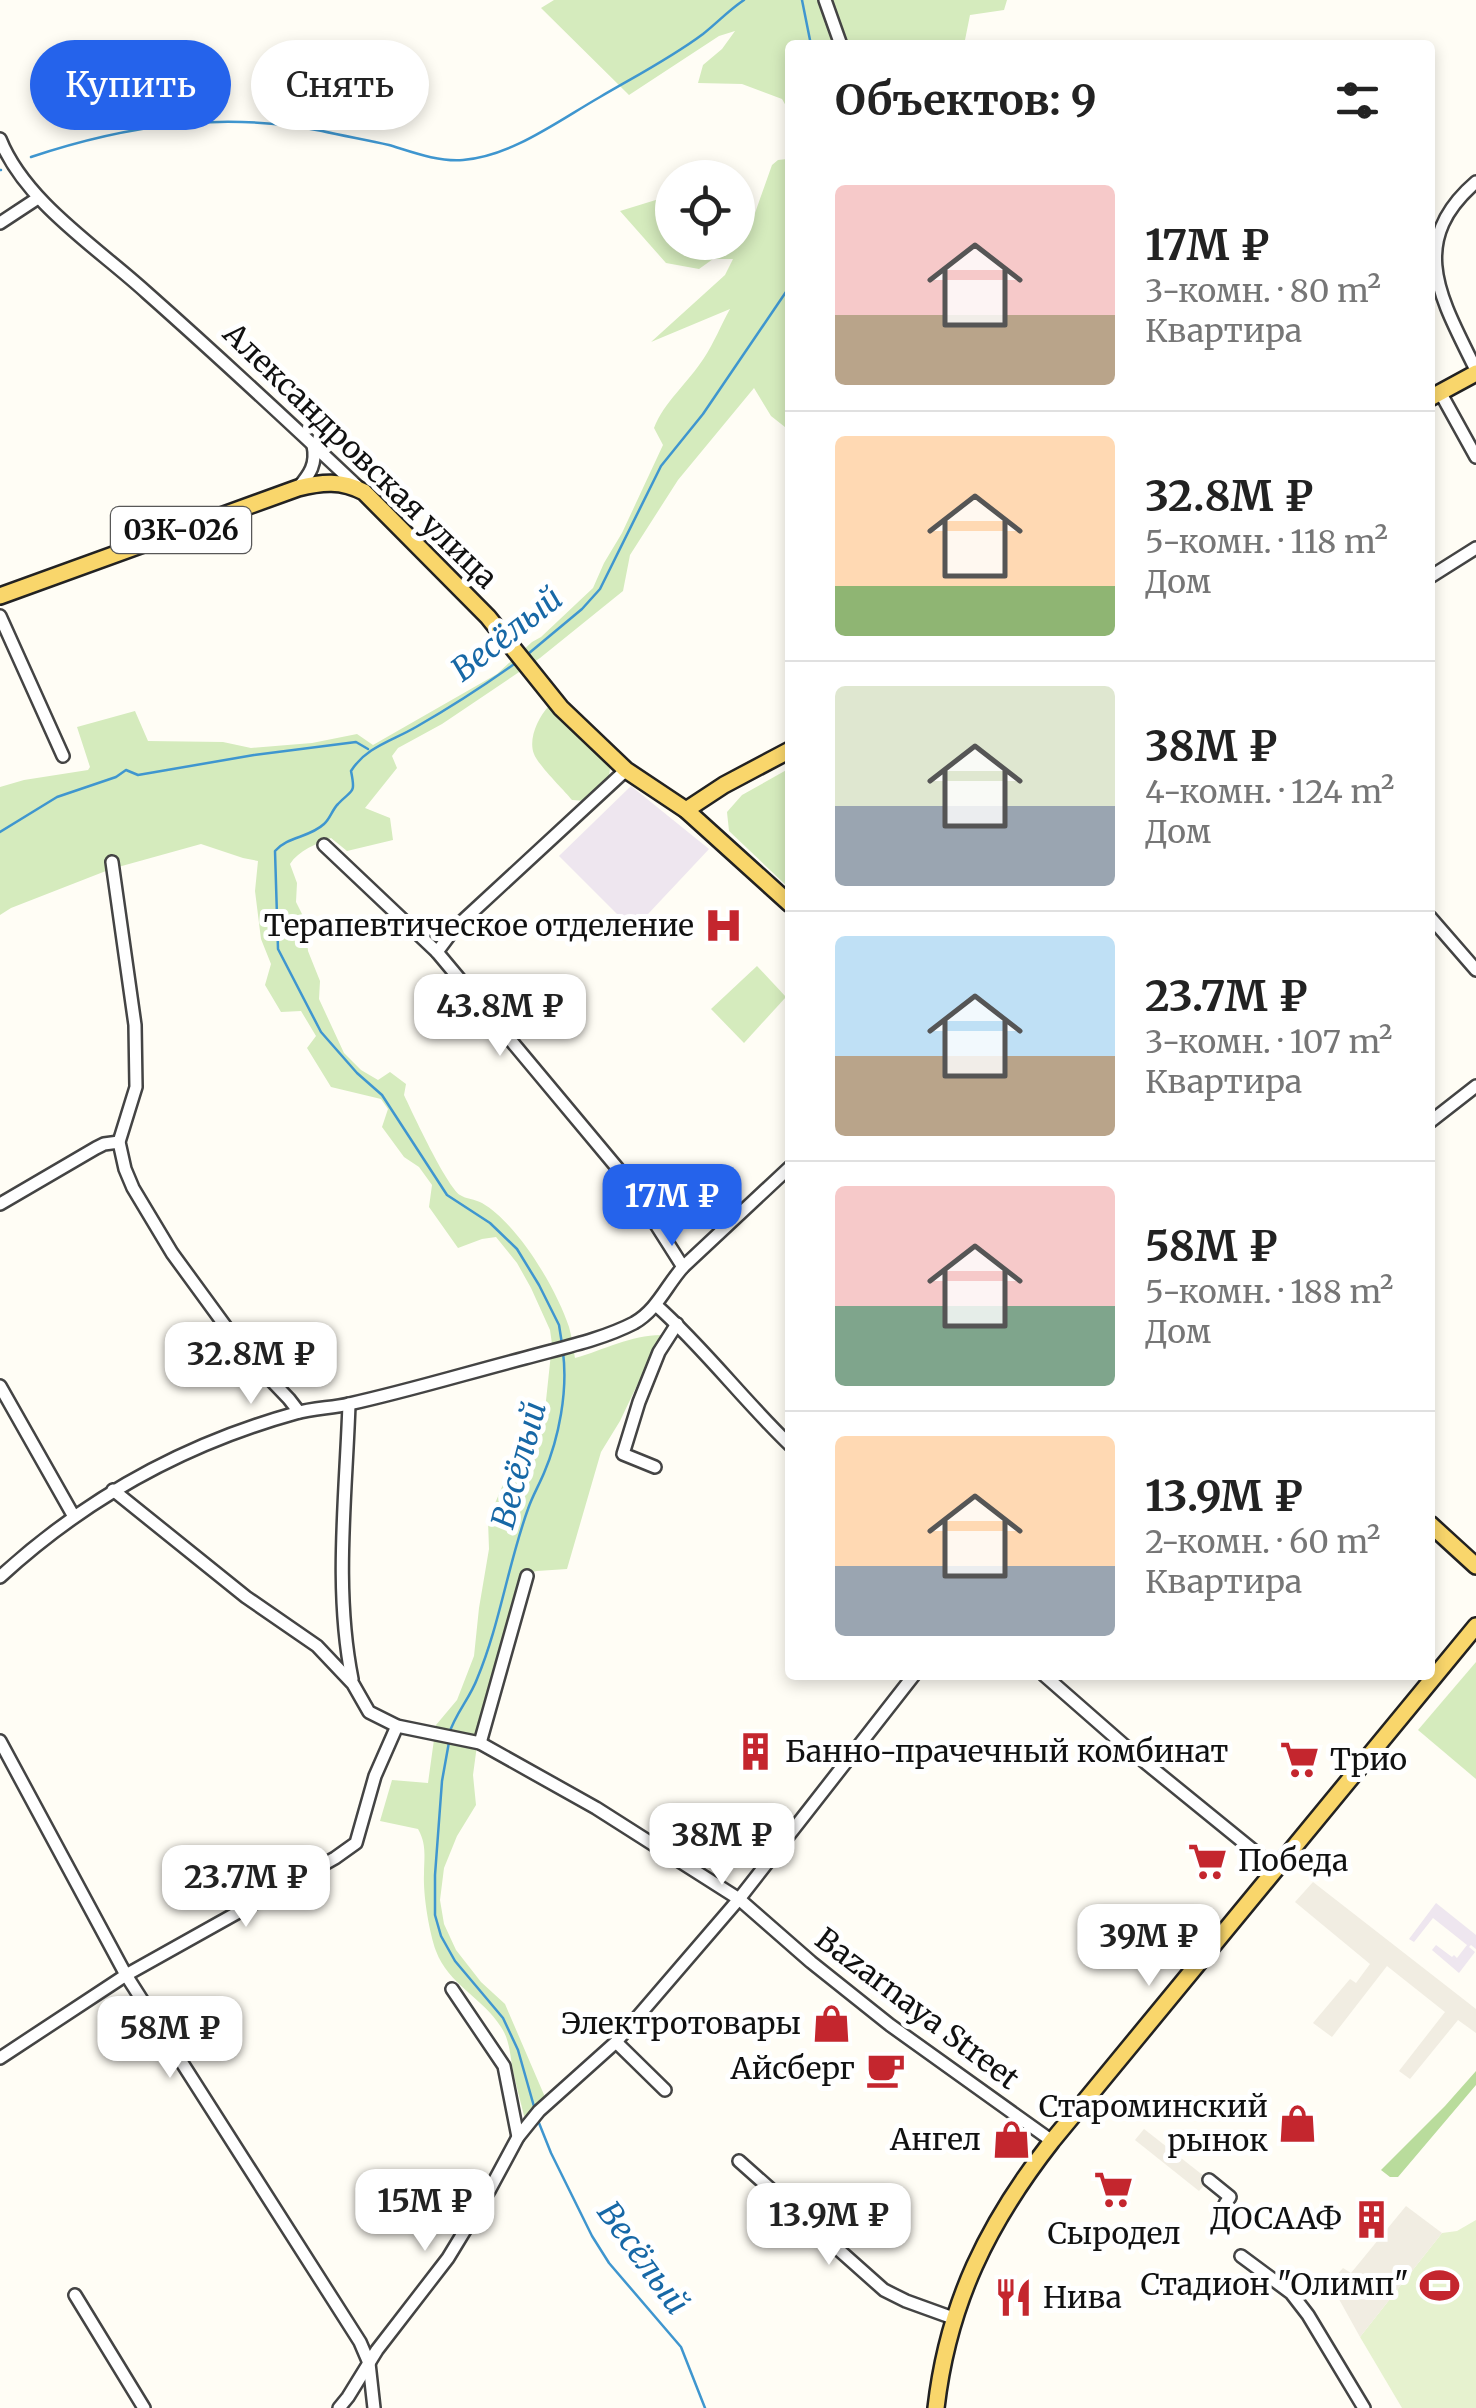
<!DOCTYPE html>
<html lang="ru">
<meta charset="utf-8">
<style>
:root{--surface:#fff;--page:#f6f6f6;--text:#222;--muted:#767676;--line:#e0e0e0;--accent:#2563eb}
body{margin:0;font-family:Merriweather,serif;background:var(--page);color:var(--text);height:100vh;display:flex;flex-direction:column;font-size:38px;white-space:nowrap}
*{box-sizing:border-box;margin:0}
p{font-size:32px;color:var(--muted)}
.icon{flex:none;width:55px;height:55px;fill:none;stroke:currentColor;stroke-width:2;stroke-linecap:round;stroke-linejoin:round}
.map{position:relative;flex:1;overflow:hidden}
.drawer{position:absolute;left:785px;top:40px;width:650px;height:1640px;display:flex;flex-direction:column;background:var(--surface);border-radius:10px;box-shadow:0 5px 15px #0003}
.drawer>*{flex:none}
.banner{position:absolute;left:30px;top:40px;width:605px;height:90px;display:flex;gap:20px}
.tools{position:absolute;left:655px;top:160px;display:grid;gap:20px}
.tools a{display:grid;place-items:center;width:100px;height:100px;border-radius:50%;background:var(--surface);box-shadow:0 5px 15px #0003;font-size:50px}
.price{position:absolute;translate:-50% -85px;padding:0 22px;border-radius:20px;background:#fff;color:#222;font-size:32px;line-height:65px;filter:drop-shadow(0 2px 5px #0008)}
.price::after{content:'';position:absolute;left:50%;top:60px;width:30px;height:22px;margin-left:-15px;background:inherit;clip-path:polygon(0 0,100% 0,50% 100%)}
.price.active{background:var(--accent);color:#fff}
ul{padding:0;list-style:none}
li{display:flex;align-items:center;gap:30px;height:250px;padding:0 50px}
li+li{border-top:2px solid var(--line)}
li span{display:grid;place-items:center;flex:none;width:280px;height:200px;border-radius:10px;color:#555}
li>.icon{margin-inline-start:auto}
span .icon{width:120px;height:120px;fill:#fffc;stroke-width:1}
li b{font-size:42px}
h2{display:flex;justify-content:space-between;align-items:center;height:120px;padding:0 50px;font-size:42px}
.pill{padding:0 35px;border-radius:45px;background:var(--surface);box-shadow:0 5px 15px #0003;font-size:35px;line-height:90px}
.pill.active{background:var(--accent);color:#fff}
.map>svg:first-child{display:block}
.industrial{fill:#eee6ef}
.green{fill:#d5ebbd}
.forest{fill:#b9dc9c}
.pitch{fill:#e6f2cf}
.plaza{fill:#f1ede2}
.lines{fill:none;stroke-linecap:round;stroke-linejoin:round}
.stream{stroke:#3f96cf;stroke-width:2.5}
.minor-casing{stroke:#444;stroke-width:16}
.major-casing{stroke:#222;stroke-width:20}
.minor{stroke:#fff;stroke-width:11}
.major{stroke:#f9d66b;stroke-width:15}
.labels{text-anchor:middle;stroke-width:10;stroke-linejoin:round;paint-order:stroke}
.shield{fill:#fff;stroke:#585858;stroke-width:2.5}
.shield-label{font-size:28px;font-weight:bold;fill:#111}
.street-label{font-size:30px;fill:#111;stroke:#fff}
.poi-label{font-size:30px;fill:#111;stroke:#fff;text-anchor:end}
.water-label{font-size:32px;font-style:italic;fill:#1768a6;stroke:#fff}
</style>
<div class="map">
<svg width="1476" height="2408" viewBox="0 0 1476 2408">
<rect width="100%" height="100%" fill="#fffdf5"/>
<g class="industrial">
<path d="M631,786l78,63 -76,81 -74,-74z"/>
<path d="M1436,1903l40,32v14l-5,-4 -2,2 6,5 -16,21 -27,-23 4,-5 16,12 2,-2 3,3 10,-13 -34,-27 -19,24 -5,-3z"/>
</g>
<g class="green">
<path d="M554,0h453l-3,10 -34,5 -6,30h-174v68l-8,-14 -40,-15 -44,-1 5,-18 19,-16 13,-18 -16,5 -90,59 -88,-87z"/>
<path d="M790,151v280l-19,-15 -17,-28 -76,92 -48,75 -7,36 -83,67 -98,66 -44,24 -6,8 5,12 -32,40 25,10 3,22 -46,11 -16,-13c-15,6 -32,12 -41,26l7,19 -1,19 9,18 3,31 12,30 -1,18 25,54 17,17 17,10 12,-8 16,12 -2,11c9,19 42,90 56,100 6,4 15,4 22,8 36,21 74,85 87,124 3,10 4,21 6,31 29,-8 56,-23 86,-23l-41,86 -19,31 -34,117 -30,2 -13,3 -44,149 -7,52 3,30 -19,31 -13,32 -4,32 4,24 12,26 25,32 24,22 43,100 -22,20c-4,-17 -9,-35 -13,-53 -3,-15 -3,-31 -12,-44 -18,-29 -53,-43 -65,-76 -7,-20 -13,-56 -12,-77 0,-17 3,-29 -6,-45l-38,-8 12,-41 36,3 8,-58 21,-25 17,-44 5,-48 10,-59 -1,-29 19,-45 6,-30 19,-16 13,-19 7,-66 -2,-14 -19,-42 -14,-25 -21,-26 -14,2 -24,9 -29,-41 3,-22 -13,-18 -15,-10 -22,-30 6,-18 -7,-10 -50,-12 -24,-39 9,-12 -15,-25 -20,1 -16,-27 6,-21 -10,-25 -6,-48 3,-30 -15,-3 -42,-14 -90,25 -100,39 -11,7v-128l24,-7 64,-10 2,-3 -13,-40 58,-16 13,30 75,1 28,6 61,-5 45,-9 16,11 124,-71 35,-32 9,-5 52,-49 11,-25 18,-30 41,-88 -9,-17c10,-26 34,-45 50,-70 10,-15 17,-33 26,-49l-79,33 74,-67 8,-16h-20l-14,10 -33,-6 -46,-52 52,-16v47h66v-11l17,-18 17,-48 6,-5 9,-1z"/>
<path d="M548,707l62,61 -1,9 -23,24 -14,-1c-8,-10 -34,-35 -38,-46 -6,-15 4,-36 14,-47z"/>
<path d="M790,768v121l-61,-58 -2,-19 15,-17z"/>
<path d="M757,966l29,31 -42,46 -33,-34z"/>
<path d="M1476,1662v117l-58,-49z"/>
</g>
<path class="forest" d="M1476,2071v14l-78,92h-8l-9,-7 64,-64z"/>
<path class="pitch" d="M1476,2220v188h-74l-42,-71 82,-104 15,-2z"/>
<g class="plaza">
<path d="M1313,1882l163,127v24l-18,-13 -48,59 -11,-8 46,-59 -58,-46 -55,71 -19,-14 37,-44 6,4 14,-19 -75,-62z"/>
<path d="M1144,2129l65,51 -10,11 -64,-51z"/>
<path d="M1406,2206l36,27 -82,104 -30,-54 13,-15 8,5z"/>
</g>
<g class="lines">
<g class="stream">
<path d="M802,0l9,45"/>
<path d="M31,157c96,-32 191,-46 291,-26 22,5 45,9 67,14 23,7 49,17 74,15 49,-4 95,-39 137,-63 34,-20 71,-39 103,-63 14,-11 26,-24 41,-34"/>
<path d="M0,170h1"/>
<path d="M528,654l54,-45 18,-20 61,-123 42,-52 87,-128"/>
<path d="M517,662c-32,23 -66,45 -101,65 -24,14 -50,20 -65,44 5,24 1,18 -13,33 -6,6 -8,15 -14,20 -15,14 -36,12 -49,27l3,98 43,83 36,41 25,22 65,100 43,28 27,26 22,36 20,40 3,19"/>
<path d="M0,832l57,-35 59,-20 10,-7 12,5 116,-20 102,-13 12,7"/>
<path d="M449,1734c6,-20 21,-36 28,-55 23,-55 31,-115 51,-170 4,-12 11,-24 16,-36 15,-35 24,-82 19,-121"/>
<path d="M449,1742l-7,39 -7,94v40l6,21 14,25 48,57 15,32 17,60"/>
<path d="M537,2118l14,35 41,83 17,27 72,84 24,61"/>
</g>
<defs>
<g id="minor">
<path d="M825,0l16,45"/>
<path d="M0,139c25,63 98,109 147,154 71,63 141,128 210,193"/>
<path d="M1476,182c-71,61 -34,118 0,188"/>
<path d="M0,223l38,-25"/>
<path d="M1440,392l36,65"/>
<path d="M298,488c12,-14 19,-24 15,-43"/>
<path d="M1430,577l46,-29"/>
<path d="M0,616l63,140"/>
<path d="M324,845l113,107 192,230 54,85"/>
<path d="M112,862l23,163 1,62 -17,55 6,27 8,19 39,65 73,100 44,46 10,13"/>
<path d="M1430,917l46,53"/>
<path d="M437,952l18,-24 171,-158"/>
<path d="M1430,1122l46,-36"/>
<path d="M0,1204l96,-56 8,-4 15,-2"/>
<path d="M657,1306c48,43 87,95 133,139"/>
<path d="M0,1386l73,129"/>
<path d="M349,1404c-3,91 -15,185 3,275"/>
<path d="M655,1467l-32,-13 16,-52 20,-50 18,-28"/>
<path d="M113,1490l133,107 71,49 36,38 16,28 28,14 83,17 116,65 143,91 72,63 79,63 162,116"/>
<path d="M0,1577c86,-79 184,-133 296,-164 17,-5 36,-5 53,-9 59,-13 118,-31 176,-46 36,-10 76,-18 109,-35 23,-13 32,-37 49,-56l107,-100"/>
<path d="M1044,1675l81,71 150,122"/>
<path d="M0,1741l126,234 234,367 9,21 5,45"/>
<path d="M480,1743l47,-167"/>
<path d="M452,1989l52,77 14,71"/>
<path d="M616,2042l49,48"/>
<path d="M0,2058l126,-83 209,-117 21,-15 19,-67 22,-50"/>
<path d="M739,2161l145,129 22,11 47,17"/>
<path d="M1209,2180l21,17 -5,7"/>
<path d="M1241,2256l50,37 17,22 56,93"/>
<path d="M75,2295l69,113"/>
<path d="M339,2408l9,-11 29,-47 71,-92 42,-69 28,-52 21,-26 77,-69 123,-143 175,-224"/>
</g>
<g id="major">
<path d="M1430,398l46,-25"/>
<path d="M0,596l298,-108c24,-6 43,-8 66,4l124,125 73,91 65,62 60,40 104,94"/>
<path d="M686,810l38,-25 66,-35"/>
<path d="M1430,1524l46,42"/>
<path d="M936,2408c12,-105 52,-185 116,-267l424,-515"/>
</g>
</defs>
<use href="#minor" class="minor-casing"/>
<use href="#major" class="major-casing"/>
<use href="#minor" class="minor"/>
<use href="#major" class="major"/>
</g>
<defs>
<symbol id="hospital-bare" viewBox="-9 -9 18 18"><path d="M-5-5h3v3.5h4V-5h3V5h-3V1.5h-4V5h-3Z" fill="#c4262e" stroke="#fff" stroke-width="2.5" paint-order="stroke"/></symbol>
<symbol id="building-bare" viewBox="-9 -9 18 18"><path d="M-4-6H4V6H1V3H-1V6H-4ZM-2.5-4.3h1.7v1.8h-1.7ZM.8-4.3h1.7v1.8H.8ZM-2.5-1h1.7V.8h-1.7ZM.8-1h1.7V.8H.8Z" fill="#c4262e" stroke="#fff" stroke-width="2.5" paint-order="stroke"/></symbol>
<symbol id="supermarket-bare" viewBox="-9 -9 18 18"><path d="M-6-5.5h2.5l.6 2H6L4.5 2H-2.5L-4.4-4H-6ZM-1.5 3.2a1.3 1.3 0 1 0 .1 0ZM3 3.2a1.3 1.3 0 1 0 .1 0Z" fill="#c4262e" stroke="#fff" stroke-width="2.5" paint-order="stroke"/></symbol>
<symbol id="shop-bare" viewBox="-9 -9 18 18"><path d="M-5-2.5h2.3a2.7 3.5 0 0 1 5.4 0H5L5.5 6h-11ZM-1.5-2.5h3a1.5 2.3 0 0 0-3 0Z" fill="#c4262e" stroke="#fff" stroke-width="2.5" paint-order="stroke"/></symbol>
<symbol id="cafe-bare" viewBox="-9 -9 18 18"><path d="M-5.5-4.5H6V0H3Q3 3.5 0 3.5H-2.5Q-5.5 3.5-5.5 0ZM3-3.2v2h1.7v-2ZM-6 4.5H4V6H-6Z" fill="#c4262e" stroke="#fff" stroke-width="2.5" paint-order="stroke"/></symbol>
<symbol id="stadium-bare" viewBox="-9 -9 18 18"><path d="M0-5a6.5 5 0 1 0 0 10a6.5 5 0 1 0 0-10ZM-3.5-1.8h7v3.6h-7Z" fill="#c4262e" stroke="#fff" stroke-width="2.5" paint-order="stroke"/></symbol>
<symbol id="restaurant-bare" viewBox="-9 -9 18 18"><path d="M-5-6h1v4h1v-4h1v4h1v-4h1v5L-1.5 .5V6h-2V.5L-5-1ZM5-6V6H3V1.5H1.5Q1.5-4 5-6Z" fill="#c4262e" stroke="#fff" stroke-width="2.5" paint-order="stroke"/></symbol>
</defs>
<g fill-rule="evenodd">
<use href="#hospital-bare" x="696" y="898" width="55" height="55"/>
<use href="#building-bare" x="728" y="1724" width="55" height="55"/>
<use href="#supermarket-bare" x="1272" y="1732" width="55" height="55"/>
<use href="#supermarket-bare" x="1180" y="1834" width="55" height="55"/>
<use href="#shop-bare" x="804" y="1996" width="55" height="55"/>
<use href="#cafe-bare" x="858" y="2042" width="55" height="55"/>
<use href="#shop-bare" x="1270" y="2096" width="55" height="55"/>
<use href="#shop-bare" x="984" y="2112" width="55" height="55"/>
<use href="#supermarket-bare" x="1086" y="2162" width="55" height="55"/>
<use href="#building-bare" x="1344" y="2192" width="55" height="55"/>
<use href="#stadium-bare" x="1412" y="2258" width="55" height="55"/>
<use href="#restaurant-bare" x="986" y="2270" width="55" height="55"/>
</g>
<g class="labels">
<rect class="shield" x="111" y="507" width="140" height="46" rx="8"/>
<g class="shield-label">
<text x="181" y="540">03К-026</text>
</g>
<g class="street-label">
<text transform="translate(360 456) rotate(44)" y="10">Александровская улица</text>
<text transform="translate(917 2009) rotate(37)" y="10">Bazarnaya Street</text>
</g>
<g class="poi-label">
<text x="694" y="936">Терапевтическое отделение</text>
<text x="785" y="1762" text-anchor="start">Банно-прачечный комбинат</text>
<text x="1330" y="1770" text-anchor="start">Трио</text>
<text x="1238" y="1871" text-anchor="start">Победа</text>
<text x="801" y="2034">Электротовары</text>
<text x="855" y="2079">Айсберг</text>
<text x="1268" y="2117">Староминский<tspan x="1268" dy="34">рынок</tspan></text>
<text x="981" y="2150">Ангел</text>
<text x="1342" y="2229">ДОСААФ</text>
<text x="1114" y="2244" text-anchor="middle">Сыродел</text>
<text x="1409" y="2295">Стадион "Олимп"</text>
<text x="1043" y="2308" text-anchor="start">Нива</text>
</g>
<g class="water-label">
<text transform="translate(507 634) rotate(-38)" y="11">Весёлый</text>
<text transform="translate(519 1465) rotate(-75)" y="11">Весёлый</text>
<text transform="translate(643 2258) rotate(54)" y="11">Весёлый</text>
</g>
</g>
</svg>
<div class="tools">
<a><svg class="icon" aria-label="locate" viewBox="0 0 24 24"><circle cx="12" cy="12" r="6"/><path d="M12 2v4M12 18v4M2 12h4M18 12h4"/></svg></a>
</div>
<b class="price" style="left:500px;top:1059px">43.8M ₽</b>
<b class="price active" style="left:672px;top:1249px">17M ₽</b>
<b class="price" style="left:251px;top:1407px">32.8M ₽</b>
<b class="price" style="left:722px;top:1888px">38M ₽</b>
<b class="price" style="left:246px;top:1930px">23.7M ₽</b>
<b class="price" style="left:1149px;top:1989px">39M ₽</b>
<b class="price" style="left:170px;top:2081px">58M ₽</b>
<b class="price" style="left:425px;top:2254px">15M ₽</b>
<b class="price" style="left:829px;top:2268px">13.9M ₽</b>
<div class="banner">
<a class="pill active">Купить</a>
<a class="pill">Снять</a>
</div>
<section class="drawer">
<h2>Объектов: 9<svg class="icon" aria-label="filters" viewBox="0 0 24 24"><path d="M4 7h16M4 17h16"/><circle cx="9" cy="7" r="2"/><circle cx="15" cy="17" r="2"/></svg></h2>
<ul>
<li><span style="background:linear-gradient(#f6c9c9 65%,#b9a48a 0)"><svg class="icon" aria-label="home" viewBox="0 0 24 24"><path d="M3 11l9-7 9 7M6 9v11h12V9"/></svg></span><div><b>17M ₽</b><p>3-комн. · 80 m²</p><p>Квартира</p></div></li>
<li><span style="background:linear-gradient(#ffd9b3 75%,#8fb573 0)"><svg class="icon" aria-label="home" viewBox="0 0 24 24"><path d="M3 11l9-7 9 7M6 9v11h12V9"/></svg></span><div><b>32.8M ₽</b><p>5-комн. · 118 m²</p><p>Дом</p></div></li>
<li><span style="background:linear-gradient(#dfe7d0 60%,#9aa5b1 0)"><svg class="icon" aria-label="home" viewBox="0 0 24 24"><path d="M3 11l9-7 9 7M6 9v11h12V9"/></svg></span><div><b>38M ₽</b><p>4-комн. · 124 m²</p><p>Дом</p></div></li>
<li><span style="background:linear-gradient(#bfe0f5 60%,#b9a48a 0)"><svg class="icon" aria-label="home" viewBox="0 0 24 24"><path d="M3 11l9-7 9 7M6 9v11h12V9"/></svg></span><div><b>23.7M ₽</b><p>3-комн. · 107 m²</p><p>Квартира</p></div></li>
<li><span style="background:linear-gradient(#f6c9c9 60%,#7fa58c 0)"><svg class="icon" aria-label="home" viewBox="0 0 24 24"><path d="M3 11l9-7 9 7M6 9v11h12V9"/></svg></span><div><b>58M ₽</b><p>5-комн. · 188 m²</p><p>Дом</p></div></li>
<li><span style="background:linear-gradient(#ffd9b3 65%,#9aa5b1 0)"><svg class="icon" aria-label="home" viewBox="0 0 24 24"><path d="M3 11l9-7 9 7M6 9v11h12V9"/></svg></span><div><b>13.9M ₽</b><p>2-комн. · 60 m²</p><p>Квартира</p></div></li>
</ul>
</section>
</div>
